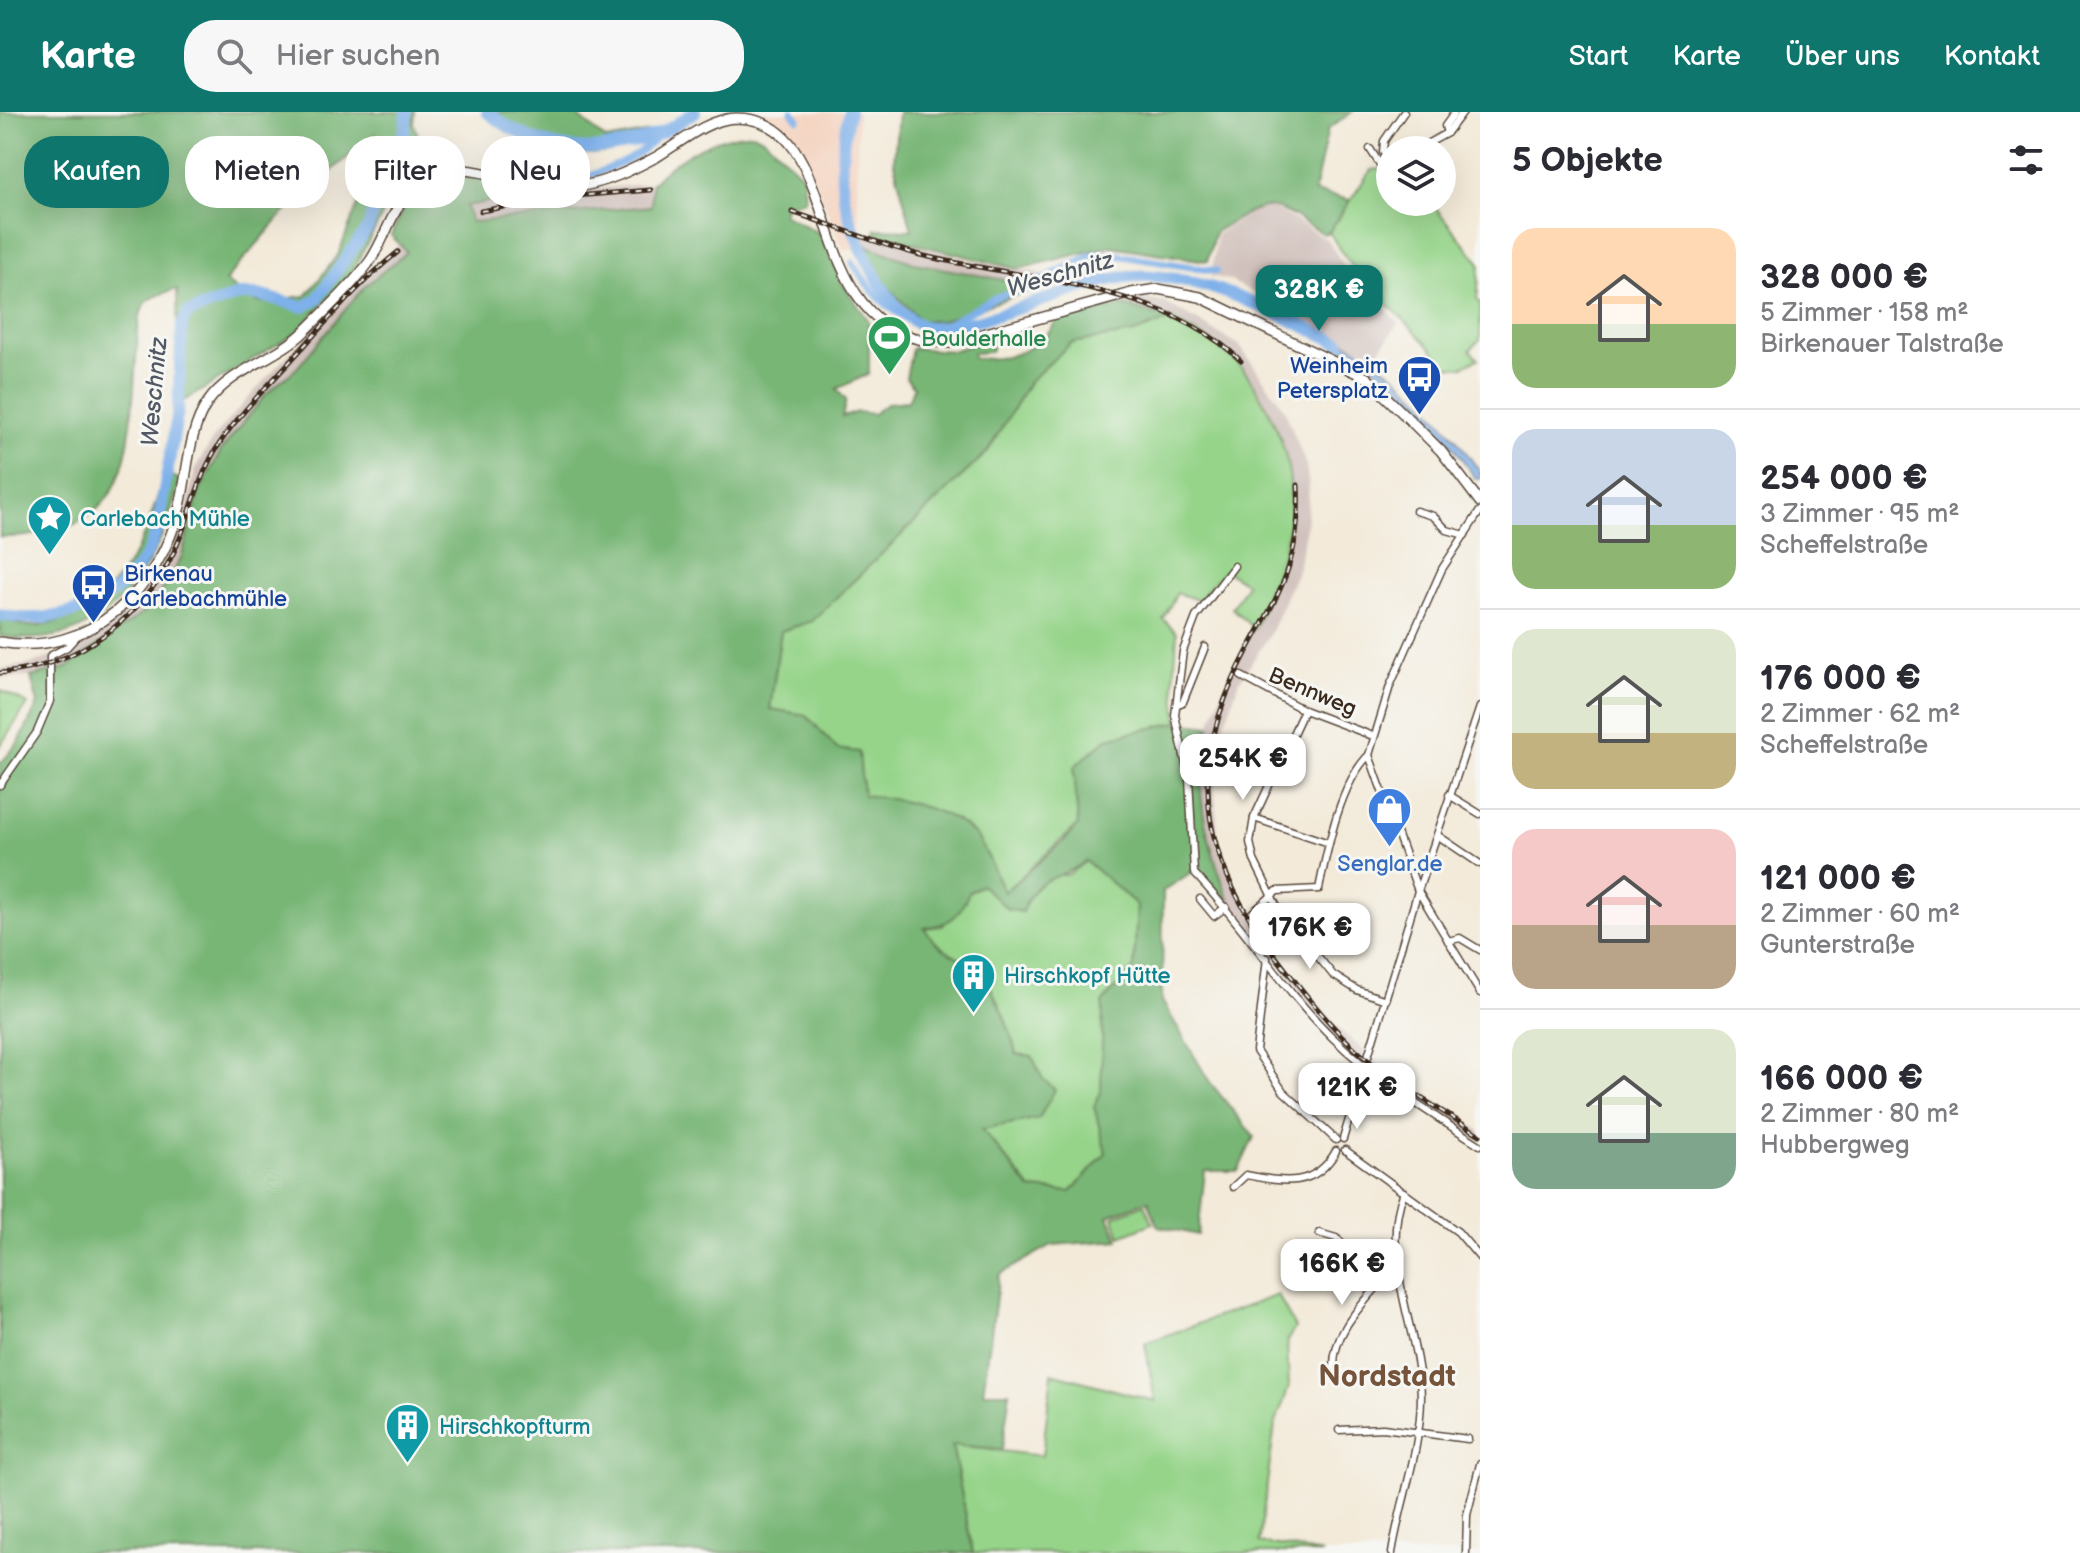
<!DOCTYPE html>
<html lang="de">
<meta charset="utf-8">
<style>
:root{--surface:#fff;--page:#f7f7f7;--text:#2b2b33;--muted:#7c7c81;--line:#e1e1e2;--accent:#0f766e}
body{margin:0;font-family:"Balsamiq Sans",sans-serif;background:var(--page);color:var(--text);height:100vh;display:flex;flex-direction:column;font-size:30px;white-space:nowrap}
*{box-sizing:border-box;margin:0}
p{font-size:26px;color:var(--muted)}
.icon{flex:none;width:44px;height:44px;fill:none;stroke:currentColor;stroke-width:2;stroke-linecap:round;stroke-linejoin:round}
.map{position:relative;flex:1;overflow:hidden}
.panel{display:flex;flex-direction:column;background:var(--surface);width:600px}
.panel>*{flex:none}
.guide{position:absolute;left:24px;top:24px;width:760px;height:72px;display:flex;gap:16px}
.buttons{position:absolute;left:1376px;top:24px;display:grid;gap:16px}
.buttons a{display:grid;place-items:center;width:80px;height:80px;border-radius:50%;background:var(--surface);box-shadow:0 8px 32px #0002;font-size:40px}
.price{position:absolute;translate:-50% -68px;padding:0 18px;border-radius:16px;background:#fff;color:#222;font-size:26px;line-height:52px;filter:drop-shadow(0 2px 4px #0008)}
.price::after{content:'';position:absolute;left:50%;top:48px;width:24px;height:18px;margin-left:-12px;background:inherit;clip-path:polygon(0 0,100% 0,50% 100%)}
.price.current{background:var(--accent);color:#fff}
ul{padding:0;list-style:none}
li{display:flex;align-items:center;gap:24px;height:200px;padding:0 32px}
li+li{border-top:2px solid var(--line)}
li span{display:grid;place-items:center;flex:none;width:224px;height:160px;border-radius:24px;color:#555}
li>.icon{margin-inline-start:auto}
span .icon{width:96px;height:96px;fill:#fffc;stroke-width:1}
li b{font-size:34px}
h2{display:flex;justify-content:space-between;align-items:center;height:96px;padding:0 32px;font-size:34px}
.tag{padding:0 28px;border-radius:32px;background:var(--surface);box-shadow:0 8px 32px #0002;font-size:28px;line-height:72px}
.tag.current{background:var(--accent);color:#fff}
header{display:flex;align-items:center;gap:48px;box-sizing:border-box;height:112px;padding:0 40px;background:var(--accent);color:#fff}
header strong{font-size:38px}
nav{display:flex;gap:44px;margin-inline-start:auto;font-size:28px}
.search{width:560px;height:72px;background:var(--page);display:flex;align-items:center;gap:20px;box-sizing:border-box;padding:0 28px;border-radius:32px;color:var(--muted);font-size:30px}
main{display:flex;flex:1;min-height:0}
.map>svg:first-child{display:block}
.built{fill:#f4d3bf}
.industrial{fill:#d0c0bb}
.green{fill:#96d48a;stroke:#687f54;stroke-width:2}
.forest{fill:#78b676;stroke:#5a704a;stroke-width:2;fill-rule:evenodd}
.water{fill:#7eb0ea;stroke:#5c6d84;stroke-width:2}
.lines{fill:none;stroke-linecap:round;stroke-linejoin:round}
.stream{stroke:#7eb0ea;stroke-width:2}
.canal{stroke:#7eb0ea;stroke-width:7}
.river{stroke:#7eb0ea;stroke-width:12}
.minor-casing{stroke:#57473a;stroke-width:9}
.secondary-casing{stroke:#57473a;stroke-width:12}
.minor{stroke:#fff;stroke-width:6}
.secondary{stroke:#fff;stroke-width:9}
.rail-casing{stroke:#3b2a1e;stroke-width:5}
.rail{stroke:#f6f6f2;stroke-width:2;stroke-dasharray:6;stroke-linecap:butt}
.labels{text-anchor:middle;stroke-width:6;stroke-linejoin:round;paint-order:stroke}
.leisure-label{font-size:22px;fill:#27864d;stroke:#f6f6f2;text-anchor:start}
.transit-label{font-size:22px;fill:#164399;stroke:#f6f6f2;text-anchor:end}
.culture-label{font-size:22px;fill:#0d838f;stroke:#f6f6f2;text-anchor:start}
.street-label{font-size:22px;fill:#3b2a1e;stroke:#f6f6f2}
.shop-label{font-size:22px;fill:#366cbe;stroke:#f6f6f2}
.water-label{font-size:24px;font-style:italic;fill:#525965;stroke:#f6f6f2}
.district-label{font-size:30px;font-weight:bold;fill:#76543c;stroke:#f6f6f2}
</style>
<header>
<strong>Karte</strong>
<div class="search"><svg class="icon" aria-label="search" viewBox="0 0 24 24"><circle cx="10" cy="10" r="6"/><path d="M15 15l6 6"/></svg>Hier suchen</div>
<nav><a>Start</a><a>Karte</a><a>Über uns</a><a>Kontakt</a></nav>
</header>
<main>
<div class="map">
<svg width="1480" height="1441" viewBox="0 0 1480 1441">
<rect width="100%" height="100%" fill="#f6f6f2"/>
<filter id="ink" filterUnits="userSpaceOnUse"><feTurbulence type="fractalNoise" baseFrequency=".0125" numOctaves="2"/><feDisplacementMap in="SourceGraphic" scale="16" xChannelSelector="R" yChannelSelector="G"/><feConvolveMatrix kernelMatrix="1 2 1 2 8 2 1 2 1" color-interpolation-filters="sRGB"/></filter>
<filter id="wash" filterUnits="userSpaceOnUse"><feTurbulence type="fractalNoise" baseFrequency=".006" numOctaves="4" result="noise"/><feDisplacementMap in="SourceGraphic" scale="32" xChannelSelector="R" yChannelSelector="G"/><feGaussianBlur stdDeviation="1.8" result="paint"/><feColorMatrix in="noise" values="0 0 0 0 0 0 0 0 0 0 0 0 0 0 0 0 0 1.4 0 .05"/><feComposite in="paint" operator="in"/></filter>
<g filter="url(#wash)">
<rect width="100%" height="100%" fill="#f3ead9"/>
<path class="built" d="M747,0h111l-1,81 4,55 -18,1 -39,-95 -27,-31z"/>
<g class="industrial">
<path d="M652,71v23l-181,16 -5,-16 43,-8z"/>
<path d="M1272,95l56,33 18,29 53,54 -24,33 -146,-76 -18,-4 6,-42 40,-26z"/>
<path d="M857,118l112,30 88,16 -16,11 -127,-24 -51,-19z"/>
<path d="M400,131l7,8 -27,22 -83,95 -30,25 -45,56 -23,43 -17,64 -15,28 -23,28 -78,56 -35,9 -31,1v-9l30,-5 38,-13 38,-21 26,-22 38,-54 17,-46 9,-41 20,-33 62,-69z"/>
<path d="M1140,186l26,5 73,42 45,63 22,57 3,22 -3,40 -9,44 -28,65 -30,46 -14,41 -11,51 4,72 9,25 39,69 73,89 54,47 87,55v10l-92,-57 -57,-51 -101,-130 -17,-45 -12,-57 3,-59 17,-48 54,-112 6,-148 -43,-71 -67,-44 -46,-13z"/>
</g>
<g class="green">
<path d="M1390,56v34h41l49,61 -3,37 3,3v37l-10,10 8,9 -16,8h-15c-39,-50 -85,-78 -118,-135l42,-62z"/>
<path d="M1171,207c22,13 49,24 66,43 12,13 22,31 30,46 43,80 21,144 -13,221l-22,-21 15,-24 -22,-14 -27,30 -21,-7 -14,26 14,14 -3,50 4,39 -70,16 -34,29 4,58 -74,67c-9,-17 -17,-42 -29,-56 -26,-28 -77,-37 -112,-41l-26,-46 -31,-34 -36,-6 11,-78 31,-10 176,-170 41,-69 42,-39 63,-10z"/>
<path d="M0,578l28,14 -28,42z"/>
<path d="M1086,749l51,44 -3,63 -31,34 -2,90 -7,14 12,47 -35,39 -40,-3 -49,-60 57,-11 15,-28 -12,-12 -10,-22 -16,-2c-4,-20 -24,-72 -39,-84 -23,-20 -33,-13 -53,-42l18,-2 26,-34 14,-7 26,24 43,-34h17z"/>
<path d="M1145,1092l8,19 -33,13 -7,-19z"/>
<path d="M1278,1183l17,33 -8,13 2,46 -14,37 -16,119 64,10h-350l-21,-108 90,11 10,-83 103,28 -10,-58z"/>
</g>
<g class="forest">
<path d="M0,0h415l-1,13 16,39 -36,29 -43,81 -55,59 -117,71 -2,-115c-9,3 -22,6 -29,12 -11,10 -10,32 -11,47 -9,105 0,188 -134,189h-3zM375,21l8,8 -45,114 -32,41c-44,4 -43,18 -81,-15l58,-67z"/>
<path d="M489,0h84l33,28 49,-9c-54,40 -119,24 -166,-19z"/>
<path d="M898,0h454l-24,17 -14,63 36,8 -21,32 -5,2c-60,-34 -49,-38 -109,-2l-8,29 -96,-15 -93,23 -143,-35 1,-5 36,1 -18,-67z"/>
<path d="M753,21l12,6 38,37 2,24 -19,5 -3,9 38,20 20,48 28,39v53l-33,15 10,11 -4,17 15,-5 16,2 15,-11 20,-2 6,-14 -8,-9 6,-30 39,3 43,-13 -3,14 -18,1v5c33,4 71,-8 85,-41l67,-11 46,13 -37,14 -63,10 -42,39 -41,69 -176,170 -31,10 -11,78 36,6 31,34 22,3 4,43c35,4 86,13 112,40 12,14 20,40 29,57l60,-51 14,-16 -4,-58 34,-29 70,-16 32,4c-22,59 -1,121 20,177l-32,-35 -35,23 -1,110 47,80 45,56 -16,34h-33l-7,64 -40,-9 -10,-26 -40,16 11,24 -67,5 -53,30 -16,117h27l-8,57 -50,-4 21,108h-973v-789l19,-22 19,-38 -7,-27 35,-9 78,-56 23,-28 15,-28 17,-64 23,-43 45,-56 30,-25 67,-81 43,-35 -16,-17 14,-29 20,-17 51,-13 32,13 1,9 -43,8 5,16 180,-16 1,-23c24,-27 66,-48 101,-50zM1086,749l51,44 -3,63 -31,34 -2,90 -7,14 12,47 -35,39 -41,-3 -48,-60 57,-11 16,-28 -13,-12 -10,-22 -16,-2c-4,-20 -24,-72 -39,-84 -22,-19 -33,-13 -53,-42 26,-4 35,-10 45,-36l12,-7 27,24 14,3c15,-41 36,-29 64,-51z"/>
<path d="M863,132l51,19 127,24 -100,34 -21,-1 -35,-36z"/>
<path d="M165,360l15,8c-22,90 -74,175 -180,156v-17c10,2 21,7 31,7 14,1 30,-5 42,-11 57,-30 75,-84 92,-143z"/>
</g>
<path class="water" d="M1329,221c65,32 110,79 151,139v6h-5c-37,-58 -86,-111 -150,-139z"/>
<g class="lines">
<path class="stream" d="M0,510l5,-6"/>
<g class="canal">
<path d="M792,0l6,7"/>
<path d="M589,64c28,-10 51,-19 70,-42"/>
<path d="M377,93l47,-60"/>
<path d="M853,151c16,27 31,44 59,58"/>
<path d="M945,213l49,-27 32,-11 66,-32 18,-1 106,17"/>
</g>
<g class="river">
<path d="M487,0c51,41 110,46 171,22 13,-5 25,-15 37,-22"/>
<path d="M849,0c-13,59 -10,91 17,146 11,23 32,59 57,68 36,13 162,-48 211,-50 71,-3 143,39 206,67"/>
<path d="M0,503c67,14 135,-18 157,-85l21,-119 4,-87 6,-11 51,-18h19l46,12 13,-8 52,-73 14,-59 22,-36 2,-19"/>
</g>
</g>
</g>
<g filter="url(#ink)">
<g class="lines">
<defs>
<g id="minor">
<path d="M1447,21l-2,-7 10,-14"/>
<path d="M1370,37l11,17 9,-2"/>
<path d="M1416,38l31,-17 16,-21"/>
<path d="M1390,46l-7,-6 1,-11 20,-29"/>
<path d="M1416,399l17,5 14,14 18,5"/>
<path d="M1480,399l-38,58 -52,117 -21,69 49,136 62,102"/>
<path d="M1234,454l-38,51 -13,34 -8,64 14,63 5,95c49,51 87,114 138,164 44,43 96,75 148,108"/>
<path d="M1241,564l63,34 69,26"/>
<path d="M1178,592l5,-2 22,-55"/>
<path d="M1304,598l-50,108 -4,24 4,18 22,45 57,70 24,15 29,10"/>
<path d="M0,673l37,-53 13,-31v-45l17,-9 10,-11"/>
<path d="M1449,683l31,19"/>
<path d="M1254,706l75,25"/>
<path d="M1437,723l43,29"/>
<path d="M1200,787l14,17 12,-9"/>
<path d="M1252,801l25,-22 42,-2c8,-39 21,-106 50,-134"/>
<path d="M1448,829l12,-3 20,12"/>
<path d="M1267,846l-11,93 27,40 53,49"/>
<path d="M1343,1027l75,-248 62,-184"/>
<path d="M1345,1038l113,82 22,26"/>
<path d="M1233,1075l13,-12c37,7 69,14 90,-24"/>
<path d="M1319,1121l17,5 49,42"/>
<path d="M1334,1257c-2,-44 40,-74 64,-107"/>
<path d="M1339,1318l44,-2 85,11"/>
<path d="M1392,1441c8,-51 29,-104 29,-156 -1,-65 -43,-141 -17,-205"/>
<path d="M1466,1441l1,-38 13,-51"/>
</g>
<path id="secondary" d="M0,530c90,16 160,-53 180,-136 8,-34 8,-75 28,-104 23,-33 69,-43 97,-71 22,-22 47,-45 65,-70 18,-26 23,-60 50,-79 45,-33 101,13 156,5 30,-4 56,-17 82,-31 23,-14 49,-37 78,-38 118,0 55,223 214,225l181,-50 27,-4 42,8 167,81 74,73 39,51"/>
</defs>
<use href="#minor" class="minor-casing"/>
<use href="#secondary" class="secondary-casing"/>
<use href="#minor" class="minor"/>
<use href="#secondary" class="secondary"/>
<defs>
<g id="rail">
<path d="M481,99l81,-14 89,-7"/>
<path d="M792,100c43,14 85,32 128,43 104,25 242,29 321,106"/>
<path d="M1298,373c5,102 -40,129 -73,214 -43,111 0,197 70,282 23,29 46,57 74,80 34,28 74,50 111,74"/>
<path d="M0,561c81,-6 150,-60 180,-135 13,-32 20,-66 40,-95 21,-32 50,-59 75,-87 33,-36 65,-74 103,-104"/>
</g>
</defs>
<use href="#rail" class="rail-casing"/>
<use href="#rail" class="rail"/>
</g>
</g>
<defs>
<symbol id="stadium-pin" viewBox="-11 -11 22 30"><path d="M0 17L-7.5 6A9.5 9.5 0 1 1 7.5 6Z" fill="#2e9e5b" stroke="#f6f6f2"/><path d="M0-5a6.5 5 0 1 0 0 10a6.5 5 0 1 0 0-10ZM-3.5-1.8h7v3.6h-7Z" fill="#fff"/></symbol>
<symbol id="bus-pin" viewBox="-11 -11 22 30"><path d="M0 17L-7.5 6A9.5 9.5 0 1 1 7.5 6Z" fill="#1a4fb4" stroke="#f6f6f2"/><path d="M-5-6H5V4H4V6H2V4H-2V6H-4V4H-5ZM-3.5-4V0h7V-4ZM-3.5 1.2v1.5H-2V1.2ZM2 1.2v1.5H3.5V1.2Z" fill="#fff"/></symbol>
<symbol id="sight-pin" viewBox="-11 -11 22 30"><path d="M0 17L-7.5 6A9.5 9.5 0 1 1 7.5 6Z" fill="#0f9aa8" stroke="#f6f6f2"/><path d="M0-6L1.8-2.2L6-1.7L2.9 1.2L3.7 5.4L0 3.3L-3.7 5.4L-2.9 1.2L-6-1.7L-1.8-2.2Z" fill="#fff"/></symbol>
<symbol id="shop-pin" viewBox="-11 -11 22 30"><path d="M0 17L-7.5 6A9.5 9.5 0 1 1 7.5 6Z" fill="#3f7fe0" stroke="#f6f6f2"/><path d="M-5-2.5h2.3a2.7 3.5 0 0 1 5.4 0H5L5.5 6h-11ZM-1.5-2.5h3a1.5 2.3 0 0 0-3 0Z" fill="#fff"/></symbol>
<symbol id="building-pin" viewBox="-11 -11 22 30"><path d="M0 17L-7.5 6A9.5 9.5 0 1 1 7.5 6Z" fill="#0f9aa8" stroke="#f6f6f2"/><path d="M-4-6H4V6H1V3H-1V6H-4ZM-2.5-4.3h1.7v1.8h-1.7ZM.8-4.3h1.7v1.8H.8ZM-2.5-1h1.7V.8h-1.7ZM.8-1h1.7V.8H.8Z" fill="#fff"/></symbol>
</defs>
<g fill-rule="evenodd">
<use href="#stadium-pin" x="864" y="200" width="51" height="69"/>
<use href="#bus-pin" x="1394" y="240" width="51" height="69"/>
<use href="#sight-pin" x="24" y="380" width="51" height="69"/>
<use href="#bus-pin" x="68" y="448" width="51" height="69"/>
<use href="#shop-pin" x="1364" y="672" width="51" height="69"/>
<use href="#building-pin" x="948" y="838" width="51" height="69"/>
<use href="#building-pin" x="382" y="1288" width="51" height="69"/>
</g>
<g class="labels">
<g class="leisure-label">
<text x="921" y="234">Boulderhalle</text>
</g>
<g class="transit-label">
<text x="1388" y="261">Weinheim<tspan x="1388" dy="25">Petersplatz</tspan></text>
<text x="124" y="469" text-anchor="start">Birkenau<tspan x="124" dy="25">Carlebachmühle</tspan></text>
</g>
<g class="culture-label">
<text x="80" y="414">Carlebach Mühle</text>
<text x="1004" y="871">Hirschkopf Hütte</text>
<text x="439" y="1322">Hirschkopfturm</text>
</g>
<g class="street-label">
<text transform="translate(1313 579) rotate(23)" y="8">Bennweg</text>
</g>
<g class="shop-label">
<text x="1390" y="759">Senglar.de</text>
</g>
<g class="water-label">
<text transform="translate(1060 162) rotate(-16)" y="8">Weschnitz</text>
<text transform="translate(154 280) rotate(-85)" y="8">Weschnitz</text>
</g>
<g class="district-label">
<text x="1387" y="1274">Nordstadt</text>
</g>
</g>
</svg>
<div class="buttons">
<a><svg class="icon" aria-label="layers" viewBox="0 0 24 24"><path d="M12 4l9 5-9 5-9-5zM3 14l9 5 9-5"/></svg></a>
</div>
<b class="price current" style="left:1319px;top:221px">328K €</b>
<b class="price" style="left:1243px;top:690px">254K €</b>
<b class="price" style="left:1310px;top:859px">176K €</b>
<b class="price" style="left:1357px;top:1019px">121K €</b>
<b class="price" style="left:1342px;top:1195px">166K €</b>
<div class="guide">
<a class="tag current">Kaufen</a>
<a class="tag">Mieten</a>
<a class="tag">Filter</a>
<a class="tag">Neu</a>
</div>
</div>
<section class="panel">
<h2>5 Objekte<svg class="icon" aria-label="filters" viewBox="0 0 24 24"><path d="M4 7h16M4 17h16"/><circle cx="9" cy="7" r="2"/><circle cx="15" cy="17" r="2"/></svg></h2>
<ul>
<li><span style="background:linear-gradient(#ffd9b3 60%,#8fb573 0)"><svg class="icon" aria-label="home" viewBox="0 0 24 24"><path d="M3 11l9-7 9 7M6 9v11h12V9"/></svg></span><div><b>328 000 €</b><p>5 Zimmer · 158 m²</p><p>Birkenauer Talstraße</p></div></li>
<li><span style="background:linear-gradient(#c9d6e8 60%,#8fb573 0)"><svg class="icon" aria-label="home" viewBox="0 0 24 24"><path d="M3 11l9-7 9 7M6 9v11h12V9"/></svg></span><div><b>254 000 €</b><p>3 Zimmer · 95 m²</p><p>Scheffelstraße</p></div></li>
<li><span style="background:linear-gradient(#dfe7d0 65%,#c2b280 0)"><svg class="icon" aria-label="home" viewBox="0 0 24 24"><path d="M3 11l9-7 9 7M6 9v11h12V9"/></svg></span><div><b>176 000 €</b><p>2 Zimmer · 62 m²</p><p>Scheffelstraße</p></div></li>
<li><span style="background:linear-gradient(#f6c9c9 60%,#b9a48a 0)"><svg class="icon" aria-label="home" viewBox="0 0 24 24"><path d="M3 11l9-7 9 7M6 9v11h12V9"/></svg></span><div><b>121 000 €</b><p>2 Zimmer · 60 m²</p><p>Gunterstraße</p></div></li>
<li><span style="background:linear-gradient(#dfe7d0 65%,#7fa58c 0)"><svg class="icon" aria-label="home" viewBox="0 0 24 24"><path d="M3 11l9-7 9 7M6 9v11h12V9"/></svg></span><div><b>166 000 €</b><p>2 Zimmer · 80 m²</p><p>Hubbergweg</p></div></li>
</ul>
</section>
</main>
